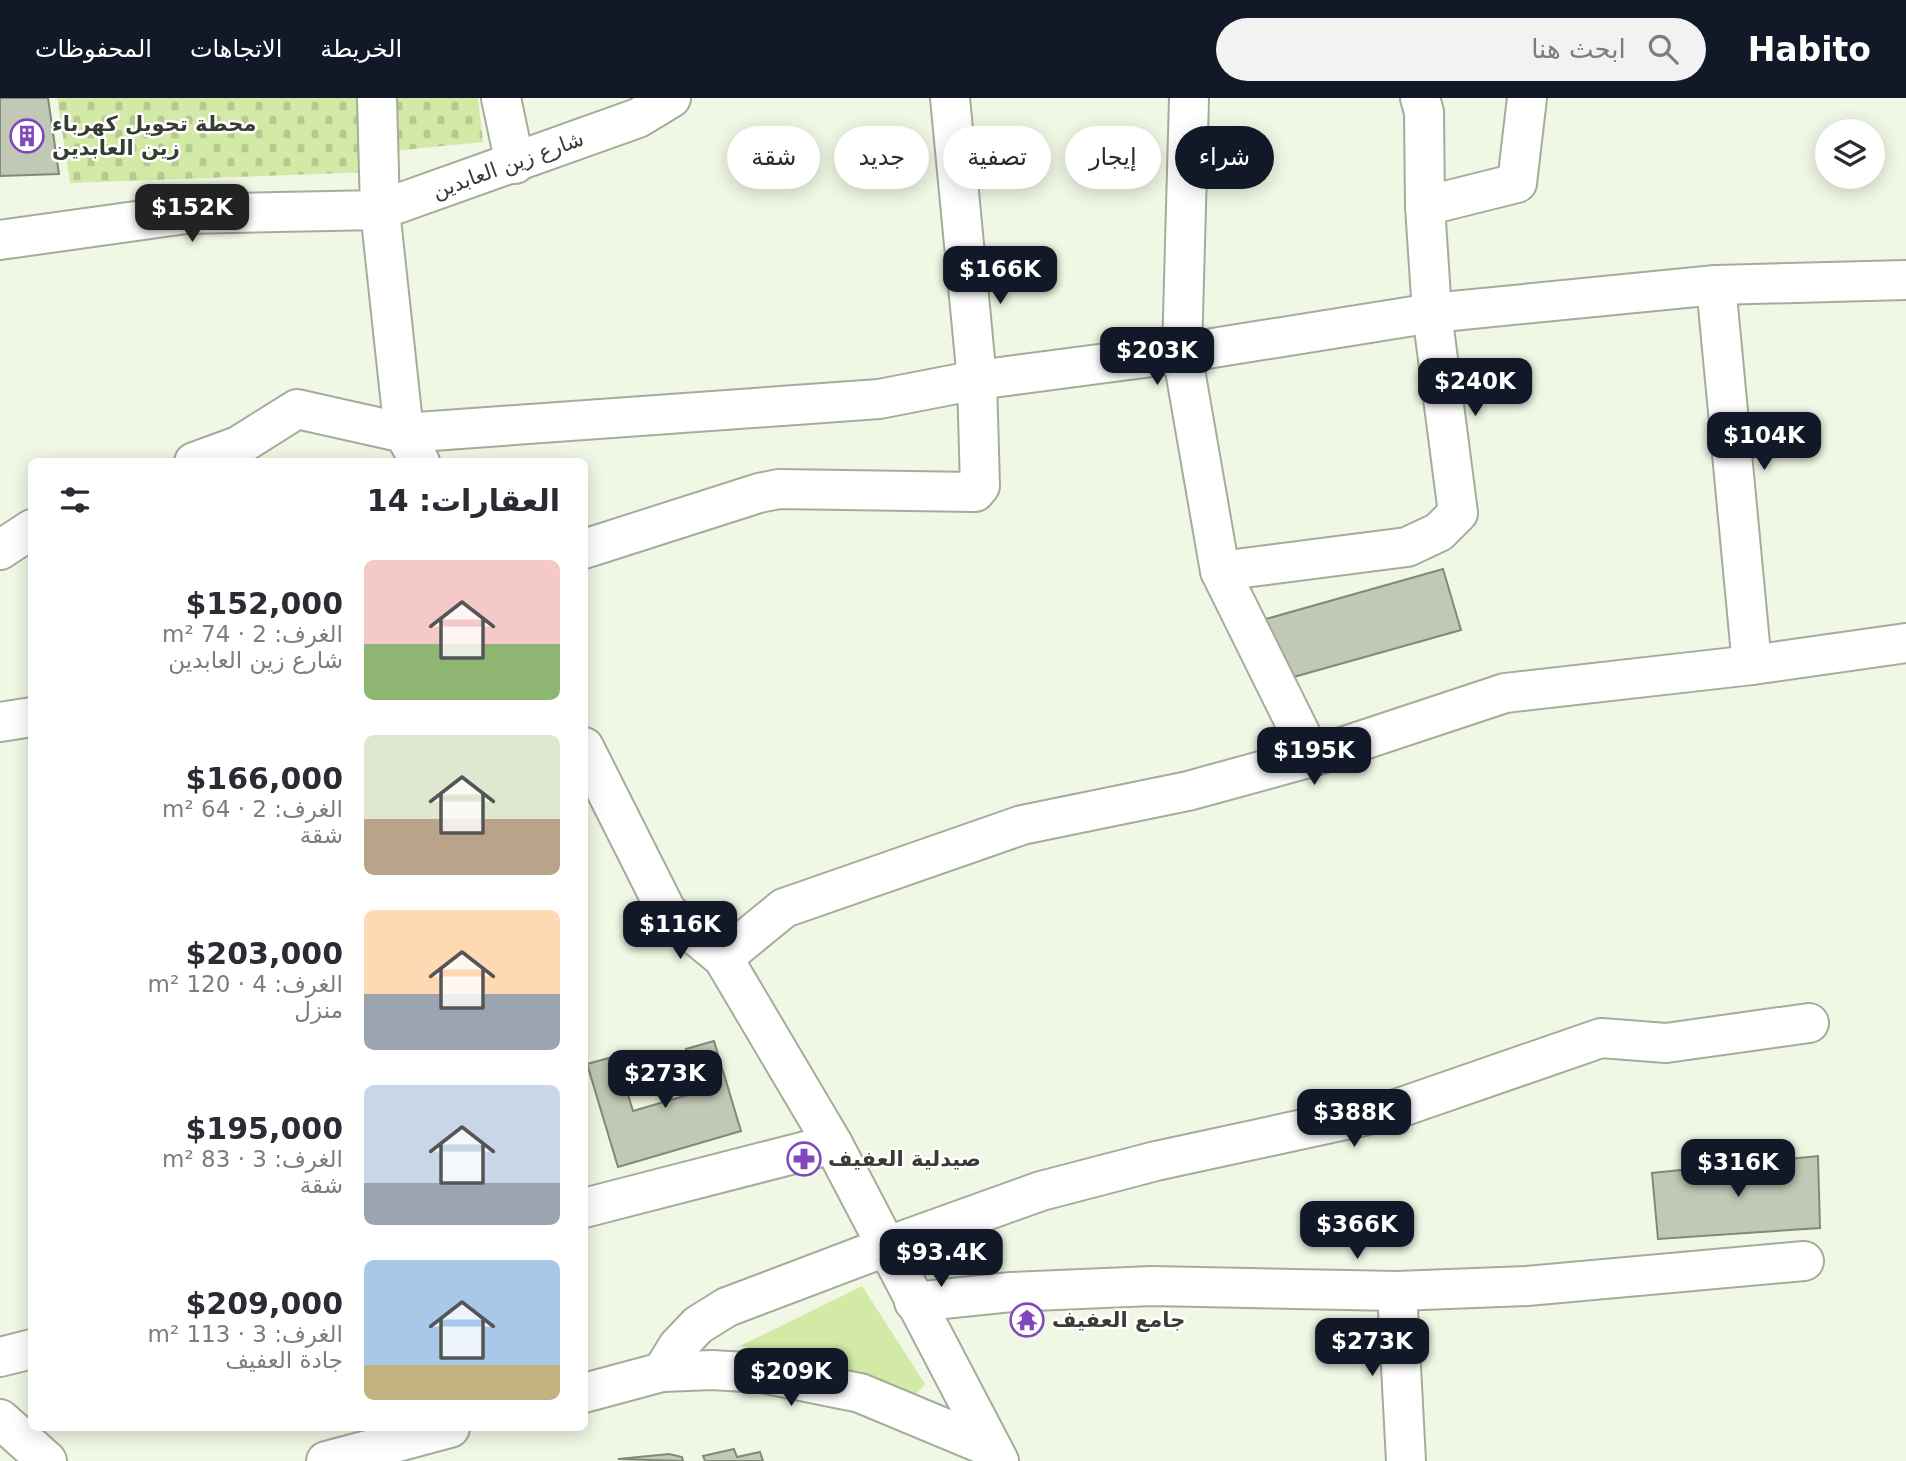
<!DOCTYPE html>
<html lang="ar">
<meta charset="utf-8">
<style>
:root{--surface:#fff;--page:#f2f2f3;--text:#2b2b33;--muted:#7c7c81;--accent:#111827}
body{margin:0;font-family:"DejaVu Sans",Vazirmatn,sans-serif;background:var(--page);color:var(--text);direction:rtl;height:100vh;display:flex;flex-direction:column;font-size:26px;white-space:nowrap}
*{box-sizing:border-box;margin:0}
p{font-size:23px;color:var(--muted)}
.icon{flex:none;width:38px;height:38px;fill:none;stroke:currentColor;stroke-width:2;stroke-linecap:round;stroke-linejoin:round}
.map{position:relative;flex:1;overflow:hidden;direction:ltr}
.sheet{position:absolute;left:28px;top:360px;width:560px;height:973px;display:flex;flex-direction:column;background:var(--surface);border-radius:10px;box-shadow:0 4px 18px #0003;direction:rtl}
.sheet>*{flex:none}
.top-card{position:absolute;left:609px;top:28px;width:665px;height:63px;direction:rtl;display:flex;gap:14px}
.tools{position:absolute;left:1815px;top:21px;display:grid;gap:14px}
.tools a{display:grid;place-items:center;width:70px;height:70px;border-radius:50%;background:var(--surface);box-shadow:0 4px 18px #0003;font-size:35px}
.price{position:absolute;translate:-50% -60px;padding:0 16px;border-radius:14px;background:var(--accent);color:#fff;font-size:23px;line-height:46px;filter:drop-shadow(0 2px 4px #0008)}
.price::after{content:'';position:absolute;left:50%;top:42px;width:21px;height:16px;margin-left:-10px;background:inherit;clip-path:polygon(0 0,100% 0,50% 100%)}
.price.current{background:#222;color:#fff}
ul{padding:0;list-style:none}
li{display:flex;align-items:center;gap:21px;height:175px;padding:0 28px}
li span{display:grid;place-items:center;flex:none;width:196px;height:140px;border-radius:10px;color:#555}
li>.icon{margin-inline-start:auto}
span .icon{width:84px;height:84px;fill:#fffc;stroke-width:1}
li b{font-size:30px}
h2{display:flex;justify-content:space-between;align-items:center;height:84px;padding:0 28px;font-size:30px}
.tag{padding:0 24px;border-radius:32px;background:var(--surface);box-shadow:0 4px 18px #0003;font-size:24px;line-height:63px}
.tag.current{background:var(--accent);color:#fff}
header{display:flex;align-items:center;gap:42px;box-sizing:border-box;height:98px;padding:0 35px;background:var(--accent);color:#fff}
header strong{font-size:33px}
nav{display:flex;gap:38px;margin-inline-start:auto;font-size:24px}
.search{width:490px;height:63px;background:var(--page);display:flex;align-items:center;gap:18px;box-sizing:border-box;padding:0 24px;border-radius:38px;color:var(--muted);font-size:26px}
.map>svg:first-child{display:block}
.cemetery{fill:url(#cemetery-stones)}
.park{fill:#d3e9a6}
.building{fill:#c2c8b6;stroke:#838978;stroke-width:2}
.lines{fill:none;stroke-linecap:round;stroke-linejoin:round}
.street-casing{stroke:#a5ac9a;stroke-width:42}
.secondary-casing{stroke:#a5ac9a;stroke-width:42}
.street{stroke:#fff;stroke-width:38}
.secondary{stroke:#fff;stroke-width:38}
.labels{text-anchor:middle;stroke-width:5;stroke-linejoin:round;paint-order:stroke}
.poi-label{font-size:21px;font-weight:bold;fill:#393c34;stroke:#fff;text-anchor:start}
.street-label{font-size:21px;fill:#393c34;stroke:#fff}
</style>
<header>
<strong>Habito</strong>
<div class="search"><svg class="icon" aria-label="search" viewBox="0 0 24 24"><circle cx="10" cy="10" r="6"/><path d="M15 15l6 6"/></svg>ابحث هنا</div>
<nav><a>الخريطة</a><a>الاتجاهات</a><a>المحفوظات</a></nav>
</header>
<div class="map">
<svg width="1906" height="1363" viewBox="0 0 1906 1363">
<defs>
<pattern id="cemetery-stones" width="16" height="16" patternUnits="userSpaceOnUse" patternTransform="scale(1.75)"><rect width="16" height="16" fill="#d3e9a6"/><path d="M2 7V4a2 2 0 0 1 4 0v3zM10 15v-3a2 2 0 0 1 4 0v3z" fill="#b6c990"/></pattern>
</defs>
<rect width="100%" height="100%" fill="#f0f7e4"/>
<g class="cemetery">
<path d="M57,0h309l4,74 -300,11z"/>
<path d="M390,0h88l5,44 -90,9z"/>
</g>
<path class="park" d="M862,1188l63,98 -16,18 -78,-38 -91,-18z"/>
<g class="building">
<path d="M0,0h48l11,76 -59,2z"/>
<path d="M1443,471l18,61 -178,50 -24,-59z"/>
<path d="M714,943l27,90 -123,36 -31,-103 29,-8 17,55 65,-19 -12,-43z"/>
<path d="M1818,1058l2,72 -162,11 -6,-66z"/>
<path d="M734,1351l3,8 23,-5 3,9h-58l-2,-5z"/>
<path d="M669,1356l13,3 1,4 -65,-2z"/>
</g>
<g class="lines">
<defs>
<g id="street">
<path d="M377,0l3,112 24,223 475,-34 98,-19 205,-27 250,-40 284,-28 190,-5"/>
<path d="M501,0l14,66"/>
<path d="M1189,0l-7,255 38,218 92,186"/>
<path d="M1420,0l4,14 1,94"/>
<path d="M0,142l186,-26 194,-4 258,-92 33,-20"/>
<path d="M1716,187l36,380"/>
<path d="M194,364l44,-16 59,-37 107,24 16,29"/>
<path d="M584,451l175,-56 20,-4 196,3 5,-6 -3,-106 -27,-282"/>
<path d="M0,452l32,-21"/>
<path d="M1220,473l187,-24 32,-15 19,-19 -26,-200 -7,-107 92,-23 10,-85"/>
<path d="M0,624l32,-5"/>
<path d="M584,649l83,165 56,46 110,186"/>
<path d="M723,860l61,-50 238,-83 166,-34 124,-34 193,-64 247,-28 154,-22"/>
<path d="M888,1148l153,-55 115,-30 240,-52 205,-71 65,5 143,-20"/>
<path d="M1397,1193l9,170"/>
<path d="M914,1204l97,-10 141,-6 245,5 130,-5 277,-25"/>
</g>
<g id="secondary">
<path d="M584,1110l249,-64 166,317"/>
<path d="M0,1259l32,-8"/>
<path d="M662,1274l16,-26 20,-21 29,-18 161,-61"/>
<path d="M584,1295l78,-21 50,-2 50,3 98,20 132,55"/>
<path d="M0,1321l47,42"/>
<path d="M326,1363l124,-33"/>
</g>
</defs>
<use href="#street" class="street-casing"/>
<use href="#secondary" class="secondary-casing"/>
<use href="#street" class="street"/>
<use href="#secondary" class="secondary"/>
</g>
<defs>
<symbol id="building-ring" viewBox="-11 -11 22 22"><circle r="9.5" fill="#fff" stroke="#8148be" stroke-width="1.5"/><path d="M-4-6H4V6H1V3H-1V6H-4ZM-2.5-4.3h1.7v1.8h-1.7ZM.8-4.3h1.7v1.8H.8ZM-2.5-1h1.7V.8h-1.7ZM.8-1h1.7V.8H.8Z" fill="#8148be"/></symbol>
<symbol id="pharmacy-ring" viewBox="-11 -11 22 22"><circle r="9.5" fill="#fff" stroke="#8148be" stroke-width="1.5"/><path d="M-2-6h4v4h4v4h-4v4h-4v-4h-4v-4h4Z" fill="#8148be"/></symbol>
<symbol id="temple-ring" viewBox="-11 -11 22 22"><circle r="9.5" fill="#fff" stroke="#8148be" stroke-width="1.5"/><path d="M0-6L5-2H3V0L6.5 2.5H4V6H1.5V3h-3V6H-4V2.5H-6.5L-3 0V-2H-5Z" fill="#8148be"/></symbol>
</defs>
<g fill-rule="evenodd">
<use href="#building-ring" x="8" y="19" width="38" height="38"/>
<use href="#pharmacy-ring" x="785" y="1042" width="38" height="38"/>
<use href="#temple-ring" x="1008" y="1203" width="38" height="38"/>
</g>
<g class="labels">
<g class="poi-label">
<text x="52" y="33">محطة تحويل كهرباء<tspan x="52" dy="24">زين العابدين</tspan></text>
<text x="828" y="1068">صيدلية العفيف</text>
<text x="1052" y="1229">جامع العفيف</text>
</g>
<g class="street-label">
<text transform="translate(508 67) rotate(-20)" y="7">شارع زين العابدين</text>
</g>
</g>
</svg>
<div class="tools">
<a><svg class="icon" aria-label="layers" viewBox="0 0 24 24"><path d="M12 4l9 5-9 5-9-5zM3 14l9 5 9-5"/></svg></a>
</div>
<b class="price current" style="left:192px;top:146px">$152K</b>
<b class="price" style="left:1000px;top:208px">$166K</b>
<b class="price" style="left:1157px;top:289px">$203K</b>
<b class="price" style="left:1475px;top:320px">$240K</b>
<b class="price" style="left:1764px;top:374px">$104K</b>
<b class="price" style="left:1314px;top:689px">$195K</b>
<b class="price" style="left:680px;top:863px">$116K</b>
<b class="price" style="left:665px;top:1012px">$273K</b>
<b class="price" style="left:1354px;top:1051px">$388K</b>
<b class="price" style="left:1738px;top:1101px">$316K</b>
<b class="price" style="left:1357px;top:1163px">$366K</b>
<b class="price" style="left:941px;top:1191px">$93.4K</b>
<b class="price" style="left:1372px;top:1280px">$273K</b>
<b class="price" style="left:791px;top:1310px">$209K</b>
<div class="top-card">
<a class="tag current">شراء</a>
<a class="tag">إيجار</a>
<a class="tag">تصفية</a>
<a class="tag">جديد</a>
<a class="tag">شقة</a>
</div>
<section class="sheet">
<h2>العقارات: 14<svg class="icon" aria-label="filters" viewBox="0 0 24 24"><path d="M4 7h16M4 17h16"/><circle cx="9" cy="7" r="2"/><circle cx="15" cy="17" r="2"/></svg></h2>
<ul>
<li><span style="background:linear-gradient(#f6c9c9 60%,#8fb573 0)"><svg class="icon" aria-label="home" viewBox="0 0 24 24"><path d="M3 11l9-7 9 7M6 9v11h12V9"/></svg></span><div><b>$152,000</b><p>الغرف: 2 · 74 m²</p><p>شارع زين العابدين</p></div></li>
<li><span style="background:linear-gradient(#dfe7d0 60%,#b9a48a 0)"><svg class="icon" aria-label="home" viewBox="0 0 24 24"><path d="M3 11l9-7 9 7M6 9v11h12V9"/></svg></span><div><b>$166,000</b><p>الغرف: 2 · 64 m²</p><p>شقة</p></div></li>
<li><span style="background:linear-gradient(#ffd9b3 60%,#9aa5b1 0)"><svg class="icon" aria-label="home" viewBox="0 0 24 24"><path d="M3 11l9-7 9 7M6 9v11h12V9"/></svg></span><div><b>$203,000</b><p>الغرف: 4 · 120 m²</p><p>منزل</p></div></li>
<li><span style="background:linear-gradient(#c9d6e8 70%,#9aa5b1 0)"><svg class="icon" aria-label="home" viewBox="0 0 24 24"><path d="M3 11l9-7 9 7M6 9v11h12V9"/></svg></span><div><b>$195,000</b><p>الغرف: 3 · 83 m²</p><p>شقة</p></div></li>
<li><span style="background:linear-gradient(#a9c7e8 75%,#c2b280 0)"><svg class="icon" aria-label="home" viewBox="0 0 24 24"><path d="M3 11l9-7 9 7M6 9v11h12V9"/></svg></span><div><b>$209,000</b><p>الغرف: 3 · 113 m²</p><p>جادة العفيف</p></div></li>
</ul>
</section>
</div>
